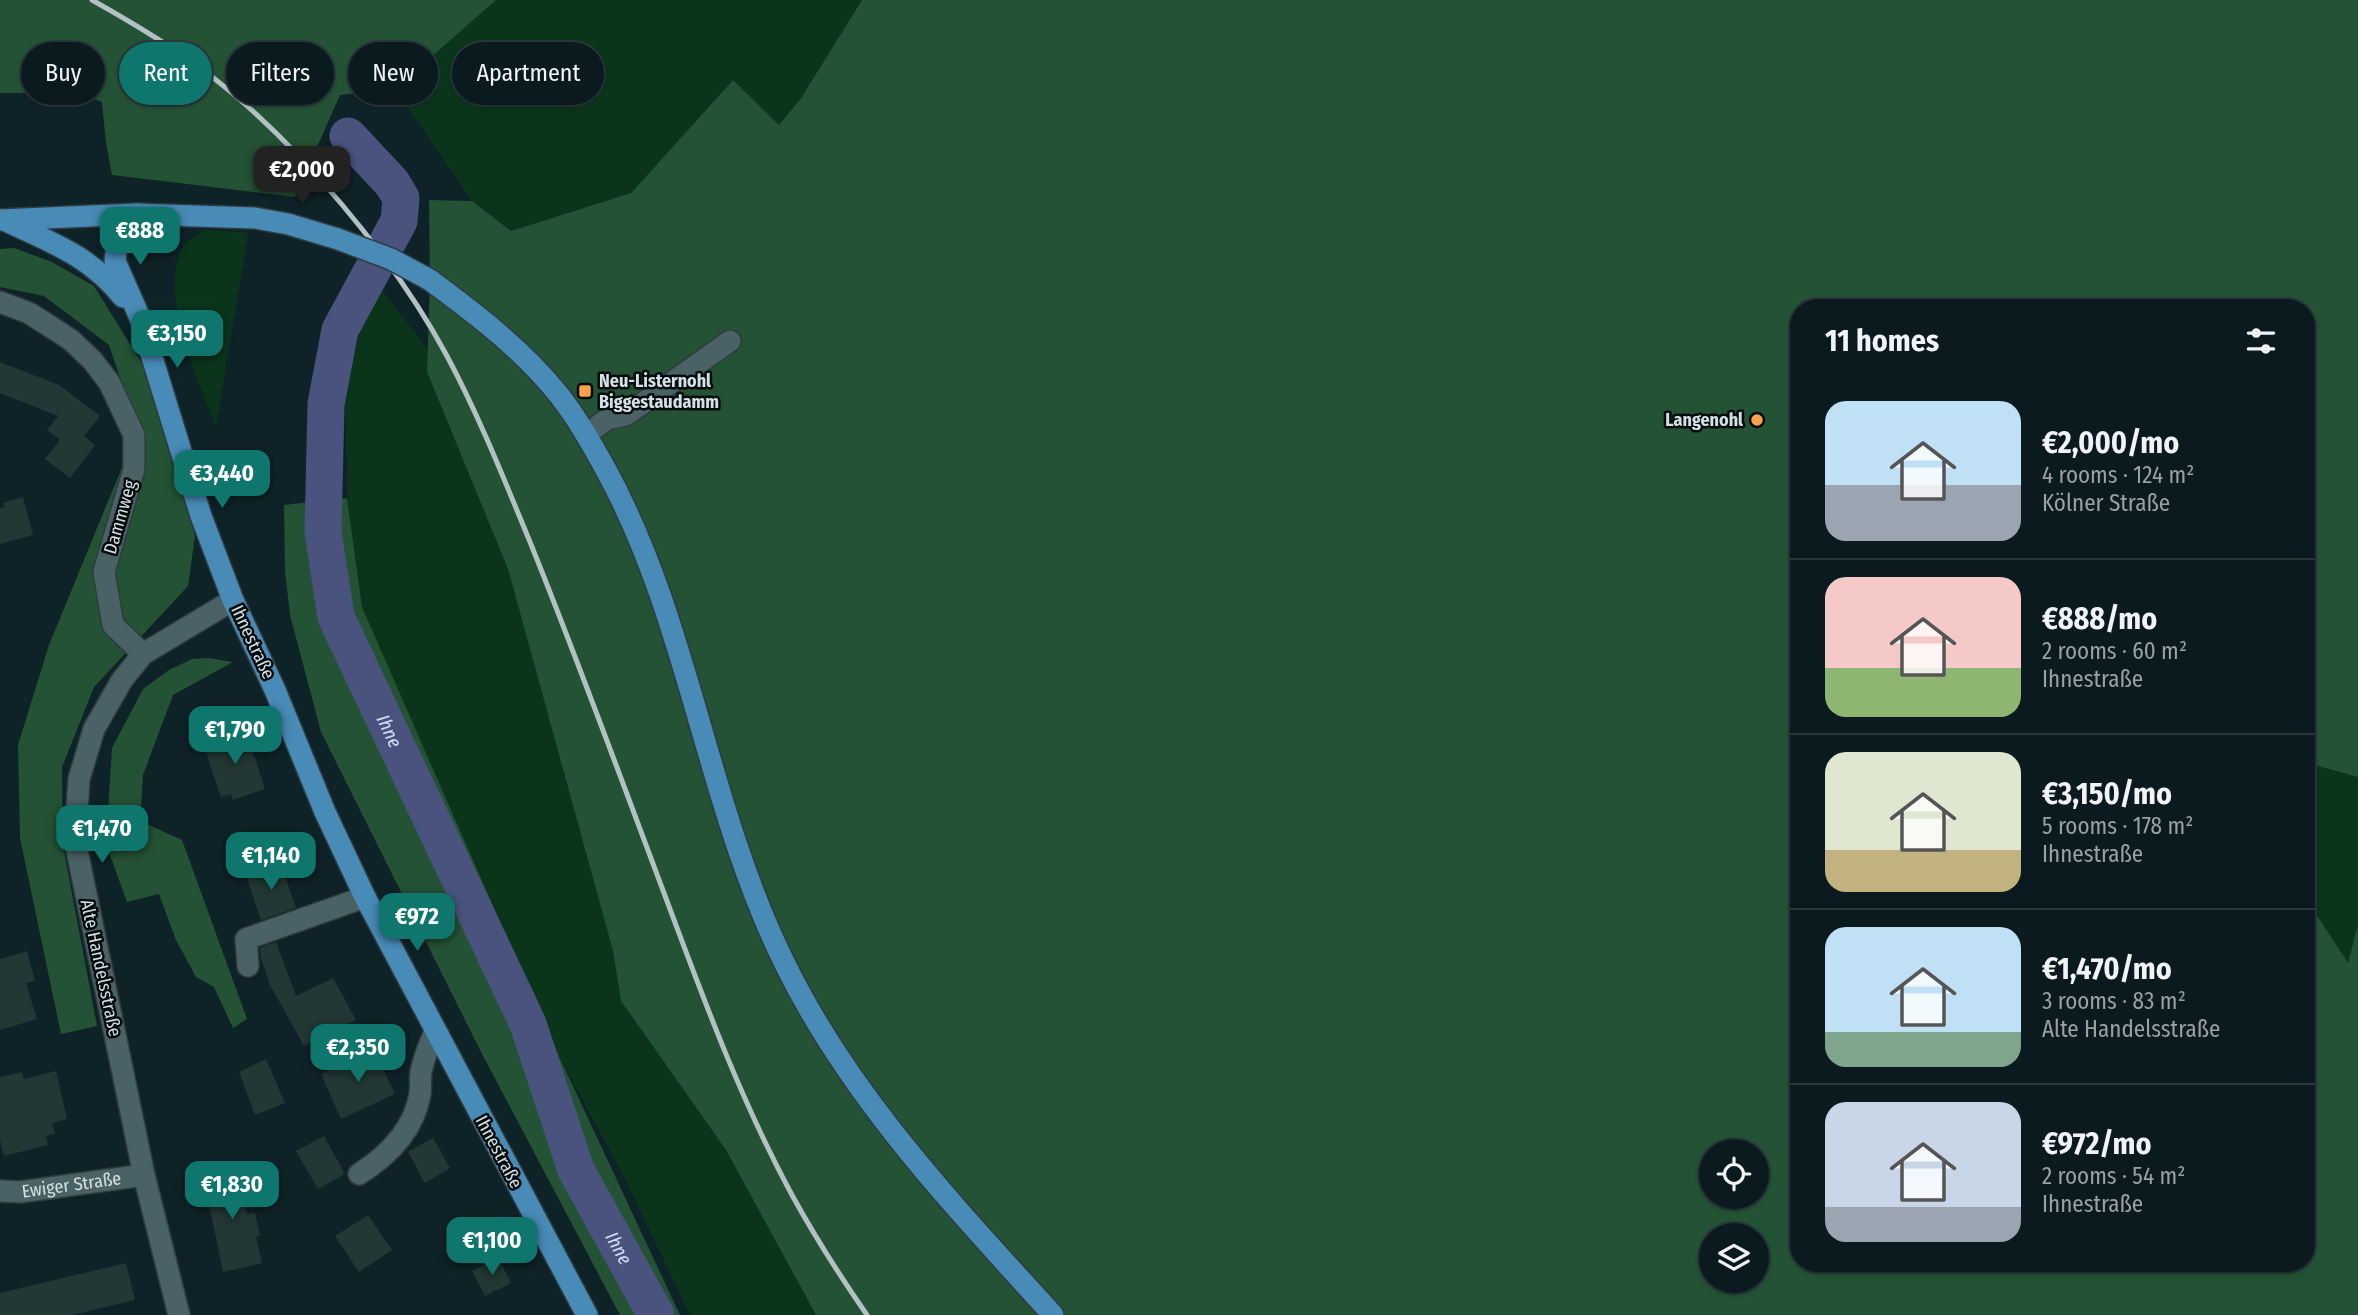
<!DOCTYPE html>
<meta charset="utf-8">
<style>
:root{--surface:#0a1a1e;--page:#18272b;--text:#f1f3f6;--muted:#99a1a4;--line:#2a383c;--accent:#0f766e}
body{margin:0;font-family:"Fira Sans Condensed",sans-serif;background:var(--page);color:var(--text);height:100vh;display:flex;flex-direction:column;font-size:26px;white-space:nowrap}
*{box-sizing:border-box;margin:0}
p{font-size:23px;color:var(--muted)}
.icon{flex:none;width:38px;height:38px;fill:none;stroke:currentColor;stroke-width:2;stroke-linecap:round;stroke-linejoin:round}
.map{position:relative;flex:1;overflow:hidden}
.details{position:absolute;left:1790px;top:299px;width:525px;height:973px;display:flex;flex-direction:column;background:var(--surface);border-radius:28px;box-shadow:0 2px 5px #0004,0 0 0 2px var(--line)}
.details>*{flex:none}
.banner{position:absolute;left:21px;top:42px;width:665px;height:63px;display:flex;gap:14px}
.buttons{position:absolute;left:1699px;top:1139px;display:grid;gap:14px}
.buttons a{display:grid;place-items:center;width:70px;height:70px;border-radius:50%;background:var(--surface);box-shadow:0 2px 5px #0004,0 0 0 2px var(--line);font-size:35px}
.price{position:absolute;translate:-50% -60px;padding:0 16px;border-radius:14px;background:var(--accent);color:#fff;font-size:23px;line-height:46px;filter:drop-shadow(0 2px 4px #0008)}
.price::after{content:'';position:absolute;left:50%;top:42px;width:21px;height:16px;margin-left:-10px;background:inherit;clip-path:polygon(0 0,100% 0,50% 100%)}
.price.active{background:#222;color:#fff}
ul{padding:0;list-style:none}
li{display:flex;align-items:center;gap:21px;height:175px;padding:0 35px}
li+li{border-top:2px solid var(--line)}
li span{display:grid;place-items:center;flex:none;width:196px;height:140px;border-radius:21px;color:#555}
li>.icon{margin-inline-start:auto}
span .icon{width:84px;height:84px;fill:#fffc;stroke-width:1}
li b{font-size:30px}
h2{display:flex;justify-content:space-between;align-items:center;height:84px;padding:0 35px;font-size:30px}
.pill{padding:0 24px;border-radius:32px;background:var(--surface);box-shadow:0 2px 5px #0004,0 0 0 2px var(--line);font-size:24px;line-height:63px}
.pill.active{background:var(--accent);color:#fff}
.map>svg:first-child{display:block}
.green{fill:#0a351b}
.forest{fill:#245234;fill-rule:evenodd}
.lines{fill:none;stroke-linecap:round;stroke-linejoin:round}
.river{stroke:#49537e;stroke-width:37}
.building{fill:#223834}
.minor-casing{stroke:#2f3b3f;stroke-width:24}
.major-casing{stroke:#2f3b3f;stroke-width:24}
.minor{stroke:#4a6166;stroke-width:21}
.major{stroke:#488bb7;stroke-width:21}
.rail{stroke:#b3c1c4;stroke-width:5}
.major-bridge-casing{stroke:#2f3b3f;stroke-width:24;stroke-linecap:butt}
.major-bridge{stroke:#488bb7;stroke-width:21}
.poi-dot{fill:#f8a14a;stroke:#040b0d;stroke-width:2.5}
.labels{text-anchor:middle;stroke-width:5;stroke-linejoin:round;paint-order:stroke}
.poi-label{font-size:18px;font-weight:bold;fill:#d4e1e4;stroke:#040b0d;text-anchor:start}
.street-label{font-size:18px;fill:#d4e1e4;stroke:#040b0d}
.water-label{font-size:19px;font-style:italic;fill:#d6ddfb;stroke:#040b0d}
</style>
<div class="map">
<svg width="2358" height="1315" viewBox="0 0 2358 1315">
<rect width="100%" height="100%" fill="#0e2328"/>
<g class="green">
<path d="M496,0h366l-61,98 -22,27 -46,-45 -102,113 -120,38 -39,-30 -77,-112z"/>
<path d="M204,230l44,3 -32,193c-17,-44 -59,-135 -33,-179 4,-6 15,-12 21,-17z"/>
<path d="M382,290l46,60 -1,23 81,196 105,382 8,50 105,149 90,165h-126l-64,-134 -68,-127 -196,-447 -15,-109 -2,-105 20,-83z"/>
<path d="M2306,763l52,14v147l-9,40 -42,-64z"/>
</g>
<g class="forest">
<path d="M0,0h496l-101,89 -55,6 -45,102 -183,-22 -6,-32 -4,-41 -24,-9h-78z"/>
<path d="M862,0h1496v777l-51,-14 -1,-455h-507v956h507l1,-364 41,63 10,-39v391h-1542l-90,-165 -105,-149 -8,-50 -105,-382 -81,-197 3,-92 -1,-80 43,1 39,30 120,-38 102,-113 46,45 22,-27zM1712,1152h45v45h-45zM1712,1236h45v45h-45z"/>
<path d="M14,248l38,14 42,24 52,84 49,166 -7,50 -94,101 -32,80 1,79 34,180 -36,8 -41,-196 -2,-93 31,-100 74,-180 16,6v-37l-30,-89 -65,-49 -44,-9v-38z"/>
<path d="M347,498l15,109 196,447 122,261h-60l-140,-265 -159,-318 -31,-117 -5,-44 -1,-66z"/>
<path d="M209,658l24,4 -60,33 -30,80 -3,46 42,19 65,179 -14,9 -19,-41 -18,-10 -20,-37 -17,-46 -32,8 -21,-58 6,-96 31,-59 26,-19 23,-11z"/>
</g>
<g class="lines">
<path class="river" id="s1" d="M348,136l44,47 9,15 -2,23 -59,109 -14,74 -3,128 13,85 192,407 48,146 80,145"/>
</g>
<g class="building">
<path d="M0,362l59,23 41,31 -16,20 11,9 -25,33 -25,-19 15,-19 -13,-10 11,-14 -58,-23z"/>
<path d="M23,497l10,38 -33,9v-36l5,-1 -2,-4z"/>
<path d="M245,728l20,61 -32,11 -2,-6 -10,3 -15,-44 11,-3 -3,-11z"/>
<path d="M281,864l15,44 -35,12 -15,-44z"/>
<path d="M276,942l20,54 37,-18 23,42 -52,26 -34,-61 -9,-27 -1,-10z"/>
<path d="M27,951l8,30 -9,2 11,36 -37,11v-71z"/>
<path d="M374,1050l21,44 -54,25 -20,-45z"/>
<path d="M266,1059l19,44 -30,12 -16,-43z"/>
<path d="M56,1071l11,48 -15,4 3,10 -9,3 2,9 -44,11 -4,-16v-63l22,-5 2,7z"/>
<path d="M324,1136l21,38 -27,15 -22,-38z"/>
<path d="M433,1138l17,30 -25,15 -17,-31z"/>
<path d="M237,1168l10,46 8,-1 5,23 -4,1 6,26 -39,9 -20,-97z"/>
<path d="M368,1215l24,35 -33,22 -24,-36z"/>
<path d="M498,1257l13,26 -26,13 -13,-25z"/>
<path d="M126,1263l9,37 -63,15h-72v-22z"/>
</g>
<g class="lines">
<defs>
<g id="minor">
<path d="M0,302l29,11 19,12 23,15 21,20 17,22 25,53v34l-30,103 9,53 30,29"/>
<path d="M586,435l21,-16 19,-4 104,-74"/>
<path d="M248,966l-2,-27 119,-42"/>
<path d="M359,1174c30,-19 55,-44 61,-80 1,-7 0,-15 1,-22 2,-13 9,-28 14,-41"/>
<path id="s2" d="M0,1191l20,1 124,-17"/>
<path d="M179,1315l-35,-140 -69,-334 4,-62 15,-50 28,-49 21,-26 90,-54"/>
</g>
<g id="major">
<path d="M136,214l-19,30 -2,17 25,57 61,198 32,84 42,90 50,122 40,85 222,418"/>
<path d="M0,220l136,-6 119,4 33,6 50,15"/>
<path d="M8,222c47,22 81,34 115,75"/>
<path d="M430,280c47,35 92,69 129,115 18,23 32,48 46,73 85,155 101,336 179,494 65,134 170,244 269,353"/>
</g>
</defs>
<use href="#minor" class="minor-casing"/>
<use href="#major" class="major-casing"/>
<use href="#minor" class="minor"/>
<use href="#major" class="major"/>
<path class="rail" d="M92,0c41,23 82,47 119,76 87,67 184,183 236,280 32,60 57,123 83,186 47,116 90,234 134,351 38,102 76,206 128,302 23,42 48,81 75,120"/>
<defs>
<path id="major-bridge" d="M338,239l53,20 39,21"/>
</defs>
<use href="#major-bridge" class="major-bridge-casing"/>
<use href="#major-bridge" class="major-bridge"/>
</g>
<g class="poi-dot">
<rect x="578" y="384" width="14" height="14" rx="3.5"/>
<circle cx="1757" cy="420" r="7"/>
</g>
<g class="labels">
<g class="poi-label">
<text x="599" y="387">Neu-Listernohl<tspan x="599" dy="21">Biggestaudamm</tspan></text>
<text x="1743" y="426" text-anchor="end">Langenohl</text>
</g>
<g class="street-label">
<text transform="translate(120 517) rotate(-74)" y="6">Dammweg</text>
<text transform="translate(253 642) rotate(65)" y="6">Ihnestraße</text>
<text transform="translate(101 968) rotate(78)" y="6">Alte Handelsstraße</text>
<text transform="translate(499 1152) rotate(62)" y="6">Ihnestraße</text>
<text dy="6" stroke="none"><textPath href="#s2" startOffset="72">Ewiger Straße</textPath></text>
</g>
<g class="water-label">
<text dy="7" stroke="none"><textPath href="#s1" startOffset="644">Ihne</textPath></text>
<text dy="7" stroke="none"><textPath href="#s1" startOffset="1211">Ihne</textPath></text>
</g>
</g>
</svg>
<div class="buttons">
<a><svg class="icon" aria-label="locate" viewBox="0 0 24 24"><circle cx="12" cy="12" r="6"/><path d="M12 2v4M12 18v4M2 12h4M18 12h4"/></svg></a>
<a><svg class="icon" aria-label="layers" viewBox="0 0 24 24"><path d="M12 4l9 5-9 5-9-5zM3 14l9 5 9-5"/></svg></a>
</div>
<b class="price active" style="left:302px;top:206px">€2,000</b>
<b class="price" style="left:140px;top:267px">€888</b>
<b class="price" style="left:177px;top:370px">€3,150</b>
<b class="price" style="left:222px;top:510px">€3,440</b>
<b class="price" style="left:235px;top:766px">€1,790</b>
<b class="price" style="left:102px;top:865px">€1,470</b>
<b class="price" style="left:271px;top:892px">€1,140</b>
<b class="price" style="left:417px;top:953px">€972</b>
<b class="price" style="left:358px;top:1084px">€2,350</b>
<b class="price" style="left:232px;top:1221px">€1,830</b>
<b class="price" style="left:492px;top:1277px">€1,100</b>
<div class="banner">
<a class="pill">Buy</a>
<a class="pill active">Rent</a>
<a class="pill">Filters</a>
<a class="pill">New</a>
<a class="pill">Apartment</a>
</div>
<section class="details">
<h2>11 homes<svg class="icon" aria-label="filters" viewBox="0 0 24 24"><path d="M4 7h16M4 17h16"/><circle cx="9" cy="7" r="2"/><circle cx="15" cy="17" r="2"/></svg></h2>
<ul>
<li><span style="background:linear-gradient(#bfe0f5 60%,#9aa5b1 0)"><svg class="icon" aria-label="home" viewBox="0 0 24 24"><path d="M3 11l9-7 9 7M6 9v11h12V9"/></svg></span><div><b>€2,000/mo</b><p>4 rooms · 124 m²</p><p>Kölner Straße</p></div></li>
<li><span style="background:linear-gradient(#f6c9c9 65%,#8fb573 0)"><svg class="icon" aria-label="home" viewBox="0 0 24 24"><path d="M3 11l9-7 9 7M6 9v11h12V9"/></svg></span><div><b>€888/mo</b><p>2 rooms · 60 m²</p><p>Ihnestraße</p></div></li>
<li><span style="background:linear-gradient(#dfe7d0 70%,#c2b280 0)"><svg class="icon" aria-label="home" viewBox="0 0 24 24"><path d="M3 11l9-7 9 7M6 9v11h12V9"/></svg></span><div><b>€3,150/mo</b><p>5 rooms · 178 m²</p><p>Ihnestraße</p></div></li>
<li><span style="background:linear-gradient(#bfe0f5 75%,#7fa58c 0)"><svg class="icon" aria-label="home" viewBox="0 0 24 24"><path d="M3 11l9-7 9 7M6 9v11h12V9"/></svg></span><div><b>€1,470/mo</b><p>3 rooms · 83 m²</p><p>Alte Handelsstraße</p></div></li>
<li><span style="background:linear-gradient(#c9d6e8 75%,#9aa5b1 0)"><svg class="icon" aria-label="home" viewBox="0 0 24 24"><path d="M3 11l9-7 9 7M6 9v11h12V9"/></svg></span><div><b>€972/mo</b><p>2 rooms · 54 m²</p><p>Ihnestraße</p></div></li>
</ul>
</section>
</div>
